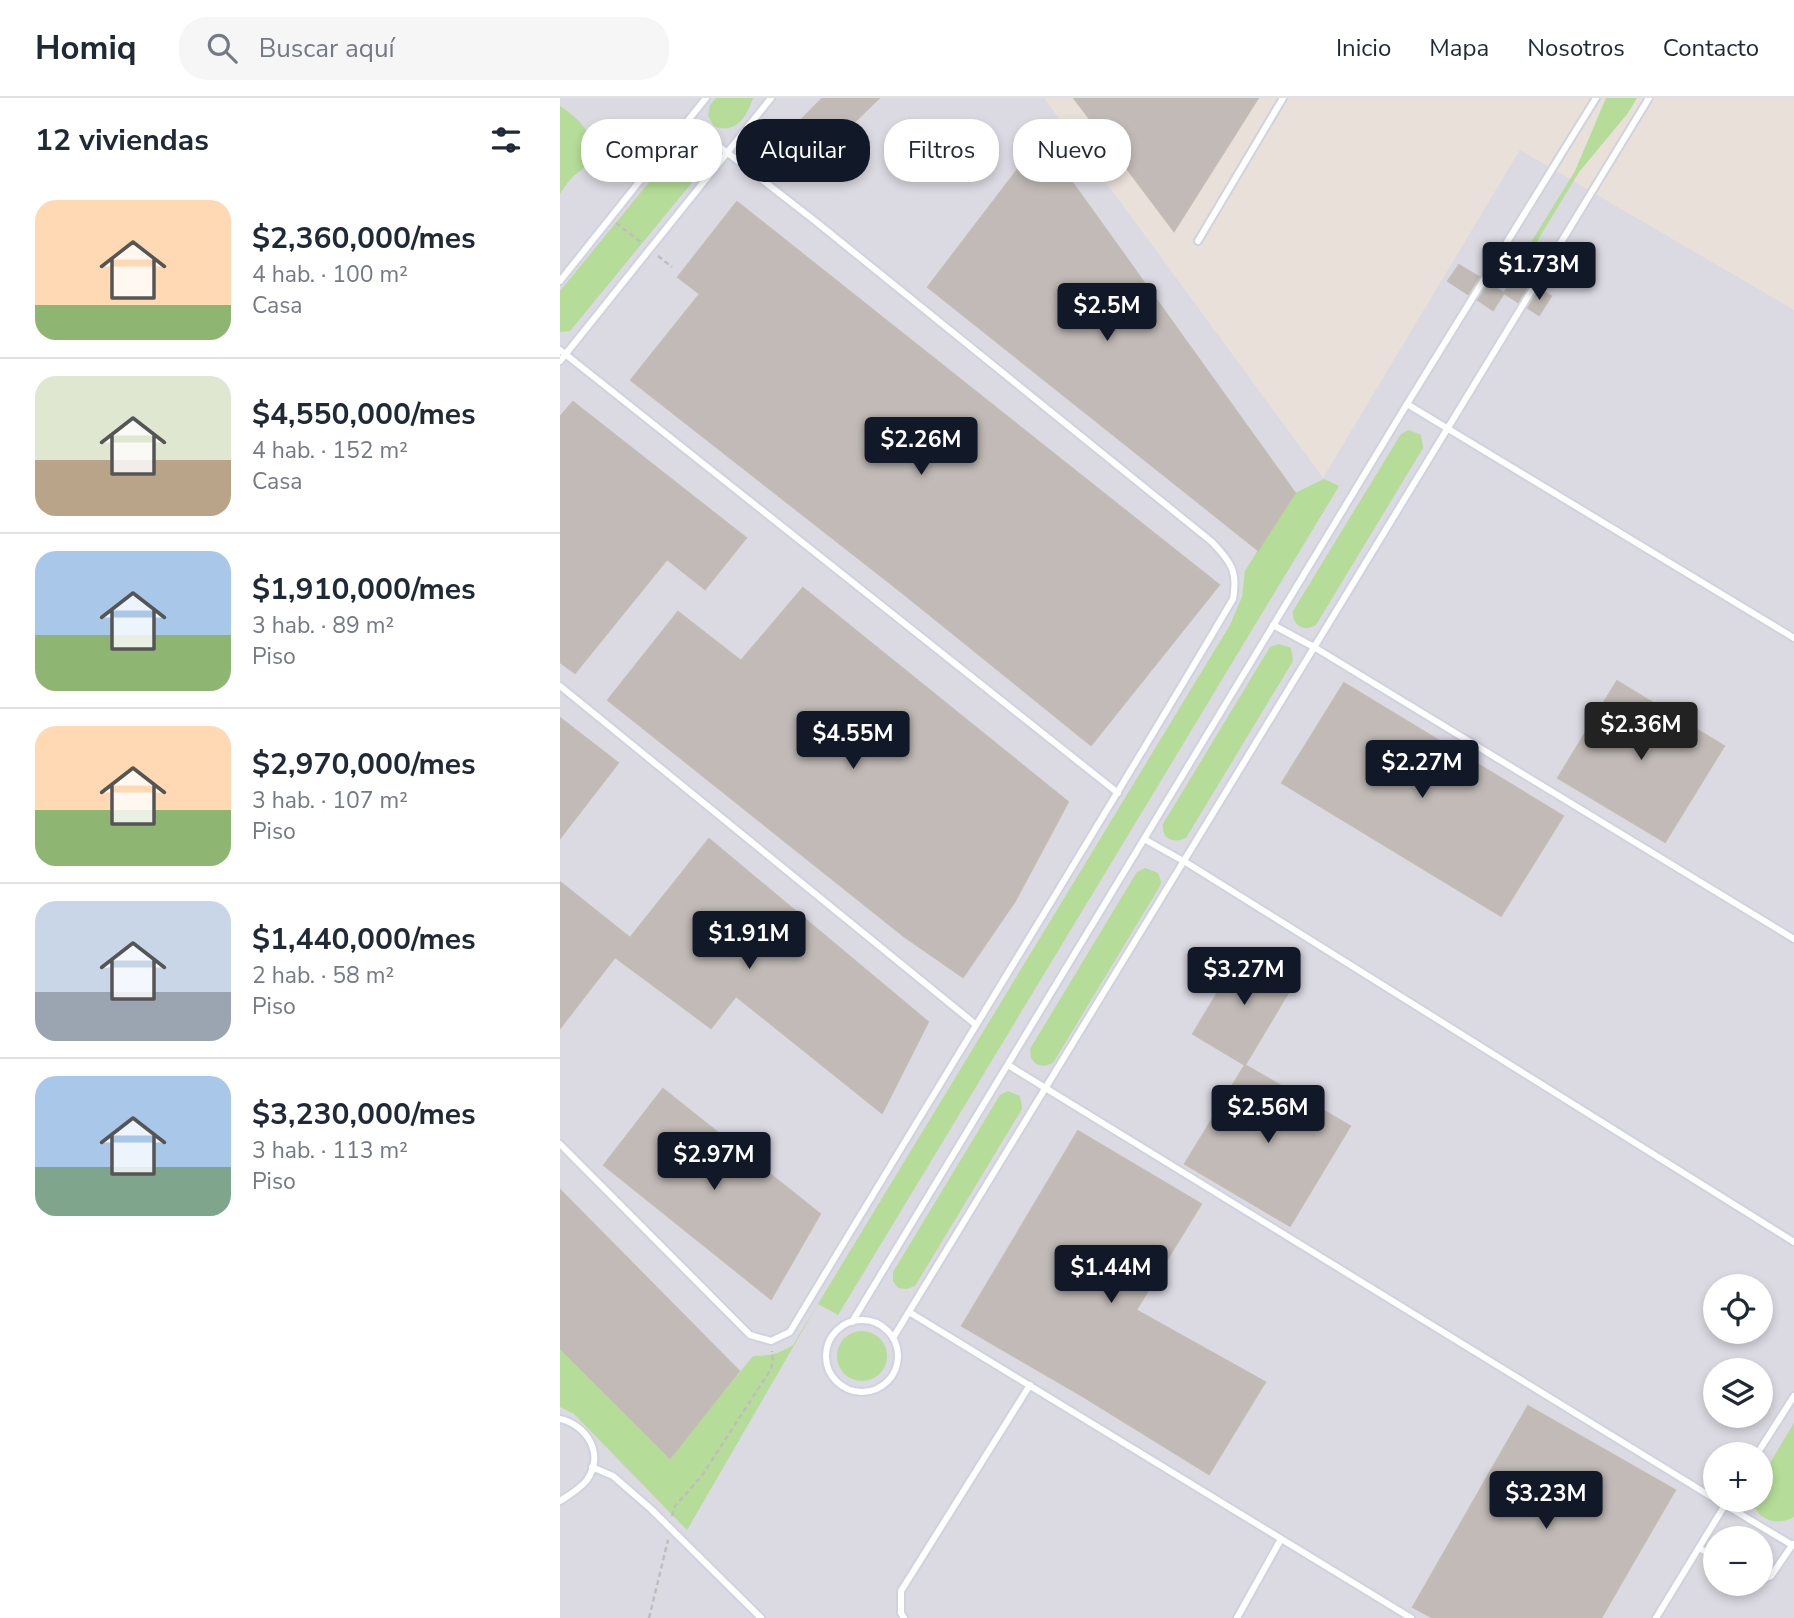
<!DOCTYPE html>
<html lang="es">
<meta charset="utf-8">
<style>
:root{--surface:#fff;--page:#f6f6f7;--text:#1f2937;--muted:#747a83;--line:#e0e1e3;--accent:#111827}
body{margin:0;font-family:"Nunito Sans",sans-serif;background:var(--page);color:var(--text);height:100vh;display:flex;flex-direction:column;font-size:26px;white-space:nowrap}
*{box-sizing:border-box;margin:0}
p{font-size:23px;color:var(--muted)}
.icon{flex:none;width:38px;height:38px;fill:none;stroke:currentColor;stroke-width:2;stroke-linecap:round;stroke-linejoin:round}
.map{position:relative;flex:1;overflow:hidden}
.details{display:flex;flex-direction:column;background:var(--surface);width:560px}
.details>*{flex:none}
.hud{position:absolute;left:21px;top:21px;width:665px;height:63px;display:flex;gap:14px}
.controls{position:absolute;left:1143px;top:1176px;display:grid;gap:14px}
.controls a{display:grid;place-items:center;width:70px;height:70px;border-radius:50%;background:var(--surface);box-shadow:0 4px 10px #0003;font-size:35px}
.price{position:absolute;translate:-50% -60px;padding:0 16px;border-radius:7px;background:var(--accent);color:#fff;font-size:23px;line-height:46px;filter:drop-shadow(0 2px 4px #0008)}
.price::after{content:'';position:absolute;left:50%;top:42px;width:21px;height:16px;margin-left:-10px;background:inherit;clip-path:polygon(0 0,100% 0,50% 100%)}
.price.on{background:#222;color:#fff}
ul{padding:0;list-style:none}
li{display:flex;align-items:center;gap:21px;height:175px;padding:0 35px}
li+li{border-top:2px solid var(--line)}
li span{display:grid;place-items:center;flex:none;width:196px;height:140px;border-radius:21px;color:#555}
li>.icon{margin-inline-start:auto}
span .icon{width:84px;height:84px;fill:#fffc;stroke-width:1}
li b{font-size:30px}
h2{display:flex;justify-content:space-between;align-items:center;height:84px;padding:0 35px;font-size:30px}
.chip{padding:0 24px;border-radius:28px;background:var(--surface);box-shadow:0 4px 10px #0003;font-size:24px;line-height:63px}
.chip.on{background:var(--accent);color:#fff}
header{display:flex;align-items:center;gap:42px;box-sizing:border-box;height:98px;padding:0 35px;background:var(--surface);border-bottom:2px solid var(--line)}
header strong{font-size:33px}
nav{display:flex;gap:38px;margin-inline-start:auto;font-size:24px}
.search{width:490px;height:63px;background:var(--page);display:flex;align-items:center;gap:18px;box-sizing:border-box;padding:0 24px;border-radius:28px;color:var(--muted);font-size:26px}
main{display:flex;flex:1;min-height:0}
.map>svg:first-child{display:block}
.industrial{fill:#dbd9e1;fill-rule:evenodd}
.green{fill:#b5dc98}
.building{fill:#c1bab6;stroke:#c3bcb3;stroke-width:2}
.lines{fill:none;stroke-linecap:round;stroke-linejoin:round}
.service-casing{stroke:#ced3df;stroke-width:10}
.path{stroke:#bebebe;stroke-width:2.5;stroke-dasharray:5 3.5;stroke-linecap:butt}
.service{stroke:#fff;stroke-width:6}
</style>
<header>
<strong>Homiq</strong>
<div class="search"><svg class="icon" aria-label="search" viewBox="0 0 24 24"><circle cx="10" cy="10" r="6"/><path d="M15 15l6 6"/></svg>Buscar aquí</div>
<nav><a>Inicio</a><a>Mapa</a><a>Nosotros</a><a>Contacto</a></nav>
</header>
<main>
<section class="details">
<h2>12 viviendas<svg class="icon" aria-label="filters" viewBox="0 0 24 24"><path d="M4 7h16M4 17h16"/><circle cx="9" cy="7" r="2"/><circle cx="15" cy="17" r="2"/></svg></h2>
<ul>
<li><span style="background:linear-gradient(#ffd9b3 75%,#8fb573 0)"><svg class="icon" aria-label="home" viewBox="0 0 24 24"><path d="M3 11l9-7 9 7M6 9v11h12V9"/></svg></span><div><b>$2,360,000/mes</b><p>4 hab. · 100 m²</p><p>Casa</p></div></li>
<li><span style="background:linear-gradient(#dfe7d0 60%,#b9a48a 0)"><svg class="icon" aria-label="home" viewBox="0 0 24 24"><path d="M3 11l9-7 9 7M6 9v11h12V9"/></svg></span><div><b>$4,550,000/mes</b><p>4 hab. · 152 m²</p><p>Casa</p></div></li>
<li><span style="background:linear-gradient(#a9c7e8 60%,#8fb573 0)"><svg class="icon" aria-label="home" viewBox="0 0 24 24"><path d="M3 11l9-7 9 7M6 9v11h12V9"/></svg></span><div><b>$1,910,000/mes</b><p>3 hab. · 89 m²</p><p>Piso</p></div></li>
<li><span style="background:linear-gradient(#ffd9b3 60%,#8fb573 0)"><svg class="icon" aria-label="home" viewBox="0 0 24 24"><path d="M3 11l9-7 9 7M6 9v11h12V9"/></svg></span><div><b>$2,970,000/mes</b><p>3 hab. · 107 m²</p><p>Piso</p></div></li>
<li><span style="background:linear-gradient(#c9d6e8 65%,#9aa5b1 0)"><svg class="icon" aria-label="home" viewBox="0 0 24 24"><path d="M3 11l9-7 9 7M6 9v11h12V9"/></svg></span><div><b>$1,440,000/mes</b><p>2 hab. · 58 m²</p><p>Piso</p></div></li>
<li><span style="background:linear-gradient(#a9c7e8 65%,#7fa58c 0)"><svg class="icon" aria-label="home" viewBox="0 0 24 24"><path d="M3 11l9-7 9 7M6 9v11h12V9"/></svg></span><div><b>$3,230,000/mes</b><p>3 hab. · 113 m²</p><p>Piso</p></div></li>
</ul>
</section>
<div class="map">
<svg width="1234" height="1520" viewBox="0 0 1234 1520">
<rect width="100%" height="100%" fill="#e8e0d9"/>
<path class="industrial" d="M0,0h484l279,380 197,-328 274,160v1308h-1234zM1155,1188h45v46h-45zM1155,1272h45v46h-45zM1155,1356h45v46h-45zM1155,1440h45v46h-45z"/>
<g class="green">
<path d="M156,0h37c-6,18 -17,37 -39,28l-6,-10 2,-11z"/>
<path d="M1046,0h31l-9,15 -49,59 -61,101 -4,-3 61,-99z"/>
<path d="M0,8c20,13 42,34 26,59 -4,6 -12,9 -16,15 -4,4 -7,9 -10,14z"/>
<path d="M132,43c12,3 16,10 16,22l-138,168 -10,1v-41l122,-149z"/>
<path d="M849,332l12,5 2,13 -107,177c-12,7 -24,1 -23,-14l108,-177z"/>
<path d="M764,381l15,7 -501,829 -20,-11 -131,226 -113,-116 -14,-7v-59l110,110 83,-102c16,0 26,-2 40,-11l437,-720 12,-28 3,-26 13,-21 37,-57z"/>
<path d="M719,546l12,4 2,13 -107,177c-12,6 -25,1 -23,-14l107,-177z"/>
<path d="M585,770l13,5 3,8 -1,5 -107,177 -9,3 -8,-2 -5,-6 -1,-9 107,-177z"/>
<path d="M448,993l12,5 2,13 -107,177 -8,3 -9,-1 -5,-7v-9l107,-177z"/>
<circle cx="302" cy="1258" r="25"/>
<path d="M1234,1325v94c-19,10 -36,3 -42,-17h8l1,-22z"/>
</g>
<g class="building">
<path d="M263,0h56l-61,59 -27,-27z"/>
<path d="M514,0h184l-84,133z"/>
<path d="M481,41l254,354 -37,57 -330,-263z"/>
<path d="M177,104l482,383 -128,160 -187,-151 -273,-214 69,-86 -22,-17z"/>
<path d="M899,167l20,12 -11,17 -20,-13z"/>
<path d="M956,177l14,8 -12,19 -14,-9z"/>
<path d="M928,185l16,10 -11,17 -15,-10z"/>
<path d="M979,191l12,7 -12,19 -11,-7z"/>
<path d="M13,304l173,136 -41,51 -38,-30 -92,114 -15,-11v-245z"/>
<path d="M243,490l265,214 -53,99 -52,76 -58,-40 -297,-237 70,-88 63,49z"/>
<path d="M1057,583l107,65 -59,96 -107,-64z"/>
<path d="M784,585l219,133 -62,100 -219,-133z"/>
<path d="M0,620l58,45 -58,75z"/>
<path d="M149,741l219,183 -46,91 -146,-117 -25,32 -96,-71 -55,71v-146l70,56z"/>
<path d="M683,852l52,31 -50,84 -52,-31z"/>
<path d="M685,967l105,61 -60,100 -105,-62z"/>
<path d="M103,991l157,125 -49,85 -167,-134z"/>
<path d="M518,1033l123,73 -65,106 129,72 -56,92 -125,-77 -122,-71z"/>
<path d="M0,1092l179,181 -69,87 -110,-110z"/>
<path d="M968,1308l147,84 -74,128h-168l-20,-11z"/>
</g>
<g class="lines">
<defs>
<g id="service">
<path d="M638,143l85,-143"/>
<path d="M0,183l146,-183"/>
<path d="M0,252l558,443"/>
<path d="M0,263l211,-263"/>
<path d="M847,306l387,234"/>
<path d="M713,527l41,22 480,292"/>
<path d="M0,588l415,338"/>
<path d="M584,741l43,24 607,379"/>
<path d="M448,967l707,434"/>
<path d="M0,1046l190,191 21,6 19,-9c147,-245 298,-487 443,-733 5,-28 -2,-37 -21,-57l-397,-321 -127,-99"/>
<path d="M349,1214l502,306"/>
<circle cx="302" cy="1258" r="36"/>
<path d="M292,1224l555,-918 189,-306"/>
<path d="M333,1240l756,-1240"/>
<path d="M0,1321c27,6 45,35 27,61 -7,9 -18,15 -27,21"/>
<path d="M1197,1356l37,-58"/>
<path d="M32,1369l21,9 38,33 110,109"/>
<path d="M1157,1402l75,45"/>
<path d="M1139,1450l16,9"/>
<path d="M1200,1483l11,-5 22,-32"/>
<path d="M344,1520l-3,-5v-22l129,-206"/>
<path d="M677,1520l44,-79"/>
<path d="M1096,1520l72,-118"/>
</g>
</defs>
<use href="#service" class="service-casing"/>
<g class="path">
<path d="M56,125l26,20"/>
<path d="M98,158l14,11"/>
<path d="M112,1418l3,-10 26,-29 70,-108 2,-8 -1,-10"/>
<path d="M89,1520l19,-78"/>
</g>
<use href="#service" class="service"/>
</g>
</svg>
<div class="controls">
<a><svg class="icon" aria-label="locate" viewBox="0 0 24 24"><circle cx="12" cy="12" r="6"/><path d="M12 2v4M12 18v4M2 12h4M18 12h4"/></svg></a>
<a><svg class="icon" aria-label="layers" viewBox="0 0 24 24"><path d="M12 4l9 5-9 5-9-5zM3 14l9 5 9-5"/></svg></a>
<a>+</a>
<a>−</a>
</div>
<b class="price" style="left:979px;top:204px">$1.73M</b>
<b class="price" style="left:547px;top:245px">$2.5M</b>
<b class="price" style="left:361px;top:379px">$2.26M</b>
<b class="price on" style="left:1081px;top:664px">$2.36M</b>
<b class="price" style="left:293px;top:673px">$4.55M</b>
<b class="price" style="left:862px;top:702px">$2.27M</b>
<b class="price" style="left:189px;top:873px">$1.91M</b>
<b class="price" style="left:684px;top:909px">$3.27M</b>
<b class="price" style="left:708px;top:1047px">$2.56M</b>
<b class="price" style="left:154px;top:1094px">$2.97M</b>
<b class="price" style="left:551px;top:1207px">$1.44M</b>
<b class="price" style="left:986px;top:1433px">$3.23M</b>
<div class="hud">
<a class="chip">Comprar</a>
<a class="chip on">Alquilar</a>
<a class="chip">Filtros</a>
<a class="chip">Nuevo</a>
</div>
</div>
</main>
